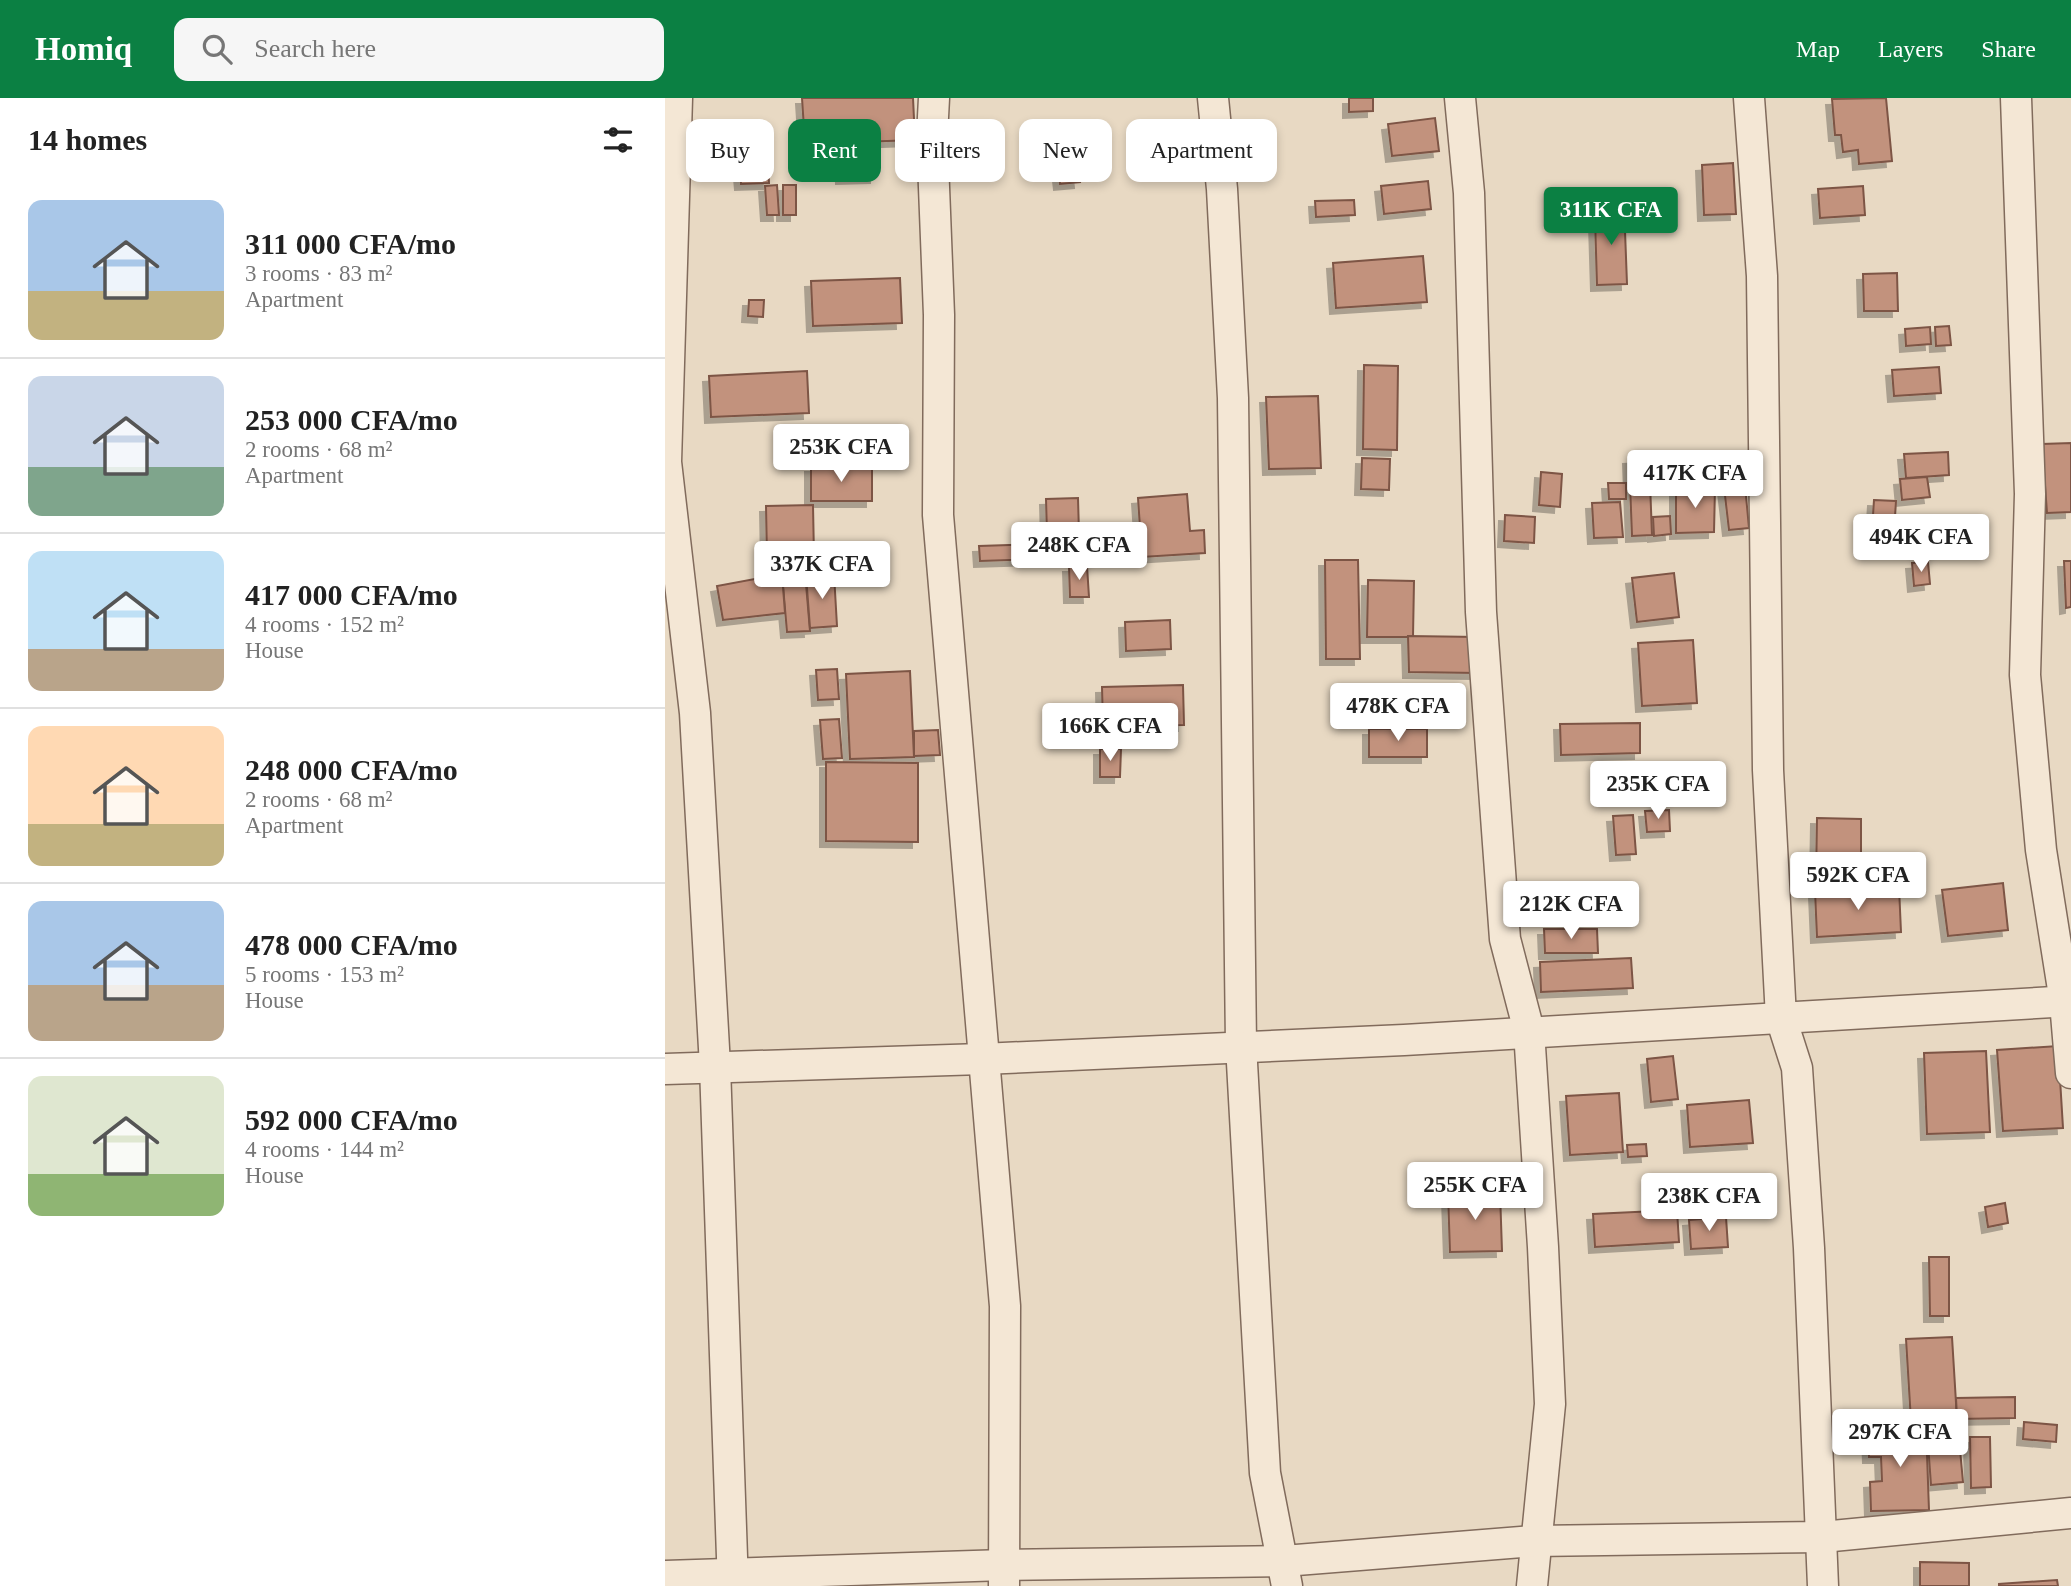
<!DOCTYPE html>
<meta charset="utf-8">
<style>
:root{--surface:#fff;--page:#f6f6f6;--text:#222;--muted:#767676;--line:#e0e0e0;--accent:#0b8043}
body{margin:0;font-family:Georgia,serif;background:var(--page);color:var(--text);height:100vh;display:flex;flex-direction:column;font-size:26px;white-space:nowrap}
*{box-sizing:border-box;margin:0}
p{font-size:23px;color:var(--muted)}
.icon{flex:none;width:38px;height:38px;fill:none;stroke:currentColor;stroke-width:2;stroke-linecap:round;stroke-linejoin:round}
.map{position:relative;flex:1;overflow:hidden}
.sheet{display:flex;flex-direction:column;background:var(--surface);width:665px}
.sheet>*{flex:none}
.banner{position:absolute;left:21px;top:21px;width:665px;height:63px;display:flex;gap:14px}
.price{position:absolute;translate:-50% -60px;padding:0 16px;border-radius:7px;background:#fff;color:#222;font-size:23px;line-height:46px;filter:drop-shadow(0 2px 4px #0008)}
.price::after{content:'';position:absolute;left:50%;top:42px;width:21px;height:16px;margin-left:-10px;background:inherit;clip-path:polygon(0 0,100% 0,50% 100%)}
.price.active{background:var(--accent);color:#fff}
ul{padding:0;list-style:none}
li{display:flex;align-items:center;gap:21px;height:175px;padding:0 28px}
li+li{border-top:2px solid var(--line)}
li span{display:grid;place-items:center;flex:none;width:196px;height:140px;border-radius:14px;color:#555}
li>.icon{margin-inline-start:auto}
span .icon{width:84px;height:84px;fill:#fffc;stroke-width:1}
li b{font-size:30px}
h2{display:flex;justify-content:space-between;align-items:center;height:84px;padding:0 28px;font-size:30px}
.tag{padding:0 24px;border-radius:14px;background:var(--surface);box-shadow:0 4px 10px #0003;font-size:24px;line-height:63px}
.tag.active{background:var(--accent);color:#fff}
header{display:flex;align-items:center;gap:42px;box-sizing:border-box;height:98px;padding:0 35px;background:var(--accent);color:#fff}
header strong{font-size:33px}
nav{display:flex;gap:38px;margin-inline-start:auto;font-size:24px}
.search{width:490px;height:63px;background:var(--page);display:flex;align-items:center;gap:18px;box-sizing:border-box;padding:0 24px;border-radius:14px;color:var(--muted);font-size:26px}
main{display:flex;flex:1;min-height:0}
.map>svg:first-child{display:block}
.building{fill:#c2927d;stroke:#7d5445;stroke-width:2;filter:url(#shadow)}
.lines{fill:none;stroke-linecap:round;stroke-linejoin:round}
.street-casing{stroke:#816b5c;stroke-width:33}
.street{stroke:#f4e7d5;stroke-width:30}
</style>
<header>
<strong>Homiq</strong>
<div class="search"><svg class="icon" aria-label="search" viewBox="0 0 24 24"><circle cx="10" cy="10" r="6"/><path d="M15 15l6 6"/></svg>Search here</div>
<nav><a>Map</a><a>Layers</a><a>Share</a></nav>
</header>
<main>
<section class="sheet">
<h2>14 homes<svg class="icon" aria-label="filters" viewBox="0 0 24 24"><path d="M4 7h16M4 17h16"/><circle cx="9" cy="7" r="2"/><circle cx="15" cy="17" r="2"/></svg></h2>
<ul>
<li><span style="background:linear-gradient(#a9c7e8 65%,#c2b280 0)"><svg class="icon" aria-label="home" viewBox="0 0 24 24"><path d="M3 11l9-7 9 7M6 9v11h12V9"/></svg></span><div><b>311 000 CFA/mo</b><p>3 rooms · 83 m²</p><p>Apartment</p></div></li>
<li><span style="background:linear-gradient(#c9d6e8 65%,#7fa58c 0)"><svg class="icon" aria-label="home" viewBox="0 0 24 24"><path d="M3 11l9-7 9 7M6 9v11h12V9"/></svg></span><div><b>253 000 CFA/mo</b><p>2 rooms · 68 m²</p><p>Apartment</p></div></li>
<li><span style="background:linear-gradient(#bfe0f5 70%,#b9a48a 0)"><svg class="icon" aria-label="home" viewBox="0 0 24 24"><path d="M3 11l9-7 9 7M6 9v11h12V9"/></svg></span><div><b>417 000 CFA/mo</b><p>4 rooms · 152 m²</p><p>House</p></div></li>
<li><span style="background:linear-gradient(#ffd9b3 70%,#c2b280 0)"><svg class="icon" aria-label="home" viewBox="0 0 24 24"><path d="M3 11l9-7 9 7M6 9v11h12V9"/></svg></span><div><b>248 000 CFA/mo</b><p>2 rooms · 68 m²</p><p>Apartment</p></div></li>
<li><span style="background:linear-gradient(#a9c7e8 60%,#b9a48a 0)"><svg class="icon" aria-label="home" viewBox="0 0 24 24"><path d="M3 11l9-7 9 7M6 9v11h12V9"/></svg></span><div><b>478 000 CFA/mo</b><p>5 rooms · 153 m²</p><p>House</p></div></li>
<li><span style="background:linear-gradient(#dfe7d0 70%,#8fb573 0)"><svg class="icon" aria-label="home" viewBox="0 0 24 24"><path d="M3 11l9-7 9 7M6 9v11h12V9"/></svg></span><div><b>592 000 CFA/mo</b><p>4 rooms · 144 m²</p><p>House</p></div></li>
</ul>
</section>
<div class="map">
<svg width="1406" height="1488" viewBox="0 0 1406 1488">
<defs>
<filter id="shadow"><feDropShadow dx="-6" dy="6" stdDeviation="0" flood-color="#0004"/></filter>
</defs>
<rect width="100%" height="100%" fill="#e8d9c3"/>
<g class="building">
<path d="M137,0h111l2,42 -110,4z"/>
<path d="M684,0h24v13l-24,1z"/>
<path d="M1221,0l6,63 -33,3 -1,-14 -15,2 -2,-17h-6l-3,-36z"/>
<path d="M770,20l4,33 -47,5 -4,-32z"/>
<path d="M210,48l1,31 -34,1 -1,-31z"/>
<path d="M412,56l3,28 -20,2 -3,-27z"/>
<path d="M103,61l1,24 -28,1 -2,-24z"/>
<path d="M1068,65l3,51 -32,1 -2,-50z"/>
<path d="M763,83l3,28 -47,5 -3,-28z"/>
<path d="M112,87l2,30h-12l-2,-29z"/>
<rect x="118" y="87" width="13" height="30"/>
<path d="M1198,88l2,29 -45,3 -2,-29z"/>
<path d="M689,102l1,15 -39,2 -1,-16z"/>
<path d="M942,106h17l3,80 -30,1 -2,-66 11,-1z"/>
<path d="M758,158l4,46 -91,6 -3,-45z"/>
<path d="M1232,175l1,38h-34l-1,-37z"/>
<path d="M235,180l2,45 -89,3 -2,-45z"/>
<path d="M84,202h15l-1,17 -15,-1z"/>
<path d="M1284,228l2,19 -15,1 -1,-19z"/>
<path d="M1265,229l1,17 -25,2 -1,-17z"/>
<path d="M699,267l34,1 -1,84 -34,-1z"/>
<path d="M1274,269l2,26 -47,3 -2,-26z"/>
<path d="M142,273l2,42 -98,4 -2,-41z"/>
<path d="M653,298l3,72 -52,1 -3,-72z"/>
<path d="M120,333h20v31h-19z"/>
<path d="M1406,345v69l-24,1 -5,-69z"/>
<path d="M1283,354l1,23 -43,3 -2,-24z"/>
<path d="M1039,357l1,19 -44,3 -2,-20z"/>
<path d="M984,359l3,78 -20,1 -3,-78z"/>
<path d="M697,360l28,1 -1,31 -28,-1z"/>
<rect x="146" y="368" width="61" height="35"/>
<path d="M876,374l21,2 -2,33 -21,-2z"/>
<path d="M1262,379l3,20 -28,3 -2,-21z"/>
<path d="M943,385h18v16h-17z"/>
<path d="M1080,387l4,43 -20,2 -5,-43z"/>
<path d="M1011,390h39l-1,44 -38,1z"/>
<path d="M522,396l3,37 14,-1 1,23 -63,4 -4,-59z"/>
<path d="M413,400l1,35 -32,1 -1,-35z"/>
<path d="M1209,402l22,1 -1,16 -22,-2z"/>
<path d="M955,404l3,35 -29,1 -2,-35z"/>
<path d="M148,407l1,52h-47l-1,-51z"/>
<path d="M840,417l30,2 -1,26 -30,-2z"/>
<path d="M1005,418l1,18 -17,2 -1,-19z"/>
<path d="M375,446v15l-60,2 -1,-15z"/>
<path d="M660,462h33l2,99h-34z"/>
<path d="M1399,463h7v46l-5,1z"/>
<path d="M1263,464l2,22 -16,2 -2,-23z"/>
<path d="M404,468h18l2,31h-19z"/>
<path d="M140,474l5,59 -23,1 -5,-58z"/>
<path d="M1009,475l5,44 -42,5 -5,-44z"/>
<path d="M117,476l3,39 -62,7 -6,-34z"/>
<path d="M169,476l3,52 -27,2 -4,-53z"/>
<path d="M703,482l46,1 -1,56h-46z"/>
<path d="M505,522l1,29 -45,2 -1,-29z"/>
<path d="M743,538l70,1v36l-69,-1z"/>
<path d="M1028,542l4,63 -55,3 -4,-63z"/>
<path d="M172,571l2,30 -21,1 -2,-30z"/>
<path d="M245,573l4,86 -64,2 -4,-85z"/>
<path d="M518,587l1,40 -81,1 -1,-39z"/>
<path d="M174,621l3,39 -19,1 -3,-39z"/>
<path d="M975,625v30l-79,2 -1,-31z"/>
<rect x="704" y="631" width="58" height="28"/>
<path d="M273,632l2,25 -26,1v-25z"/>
<path d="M435,651h21l-1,28h-20z"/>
<path d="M161,664l92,1v79l-92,-1z"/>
<path d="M980,681l45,1v19h-45z"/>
<path d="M1004,712l1,21 -23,1 -2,-21z"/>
<path d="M968,717l3,39 -20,1 -3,-39z"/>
<path d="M1152,720l44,1v61l-45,-1z"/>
<path d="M1338,785l5,47 -60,6 -6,-46z"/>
<path d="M1234,789l2,45 -84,5 -2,-46z"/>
<path d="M879,831h53l1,24h-53z"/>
<path d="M966,860l2,30 -92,4 -1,-30z"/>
<path d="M1393,948l5,82 -60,3 -6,-81z"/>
<path d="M1321,953l4,81 -63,2 -3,-81z"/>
<path d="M1008,958l5,43 -27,3 -4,-43z"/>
<path d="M954,995l4,59 -53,3 -4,-59z"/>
<path d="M1084,1002l4,43 -63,4 -3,-42z"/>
<path d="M981,1046l1,12 -19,1 -1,-12z"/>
<path d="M835,1094l2,59 -52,1 -2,-58z"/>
<path d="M1340,1105l3,20 -20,4 -3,-20z"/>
<path d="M1012,1112l2,32 -84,5 -2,-33z"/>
<path d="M1061,1119l2,30 -37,2 -2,-29z"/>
<path d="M1264,1159h20v59h-19z"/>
<path d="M1287,1239l5,82 -46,2 -5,-82z"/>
<path d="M1350,1299v21l-58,1 -1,-21z"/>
<path d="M1359,1324l33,3 -1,17 -33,-3z"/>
<path d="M1261,1329l3,83 -58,1 -1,-29 12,-1 -1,-24h-12l-1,-28z"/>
<path d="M1293,1330l5,54 -32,3 -4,-55z"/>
<path d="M1305,1339h20l1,50 -20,1z"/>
<path d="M1255,1464l49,1v23h-49z"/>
<path d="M1392,1482l1,6h-59v-2z"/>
</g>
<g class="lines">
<defs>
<g id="street">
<path d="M12,0l-11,364 29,251 20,353 18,520"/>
<path d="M269,0l-2,38 7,179 -1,200 67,791 -1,280"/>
<path d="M548,0l9,91 11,209 8,647 24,428 22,113"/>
<path d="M795,0l9,95 12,419 24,327 24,92 14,216 7,157 -18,182"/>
<path d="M1084,0l13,178 6,494 13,248 16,50 12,180 14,338"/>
<path d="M1351,0l14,396 -5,181 16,175 24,152 6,71"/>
<path d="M0,971l317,-10 422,-19 667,-39"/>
<path d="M0,1478l340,-11 279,-4 250,-20 288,-4 249,-24"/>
</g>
</defs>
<use href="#street" class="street-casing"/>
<use href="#street" class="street"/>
</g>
</svg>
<b class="price active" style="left:946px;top:149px">311K CFA</b>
<b class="price" style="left:176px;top:386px">253K CFA</b>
<b class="price" style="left:1030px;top:412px">417K CFA</b>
<b class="price" style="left:1256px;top:476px">494K CFA</b>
<b class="price" style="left:414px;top:484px">248K CFA</b>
<b class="price" style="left:157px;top:503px">337K CFA</b>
<b class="price" style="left:733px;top:645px">478K CFA</b>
<b class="price" style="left:445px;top:665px">166K CFA</b>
<b class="price" style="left:993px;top:723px">235K CFA</b>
<b class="price" style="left:1193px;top:814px">592K CFA</b>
<b class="price" style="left:906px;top:843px">212K CFA</b>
<b class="price" style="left:810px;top:1124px">255K CFA</b>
<b class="price" style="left:1044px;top:1135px">238K CFA</b>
<b class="price" style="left:1235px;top:1371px">297K CFA</b>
<div class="banner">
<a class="tag">Buy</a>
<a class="tag active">Rent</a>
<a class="tag">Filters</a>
<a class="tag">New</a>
<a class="tag">Apartment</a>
</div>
</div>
</main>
